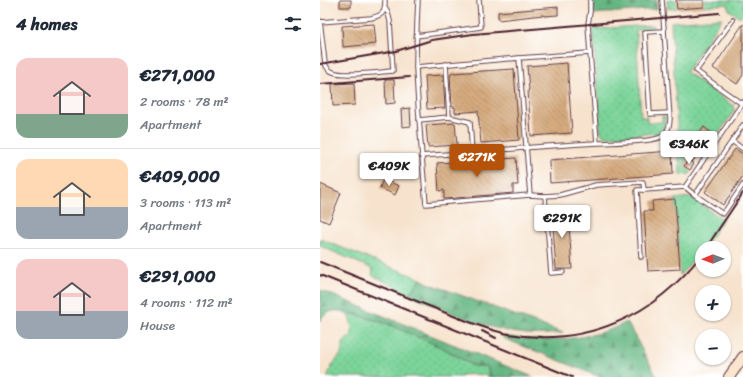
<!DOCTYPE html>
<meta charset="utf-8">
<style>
:root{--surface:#fff;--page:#f6f6f7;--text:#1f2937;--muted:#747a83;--line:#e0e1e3;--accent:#b45309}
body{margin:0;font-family:Sriracha,sans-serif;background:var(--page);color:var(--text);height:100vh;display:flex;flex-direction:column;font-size:15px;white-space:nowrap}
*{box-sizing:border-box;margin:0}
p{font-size:13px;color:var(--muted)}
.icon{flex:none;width:22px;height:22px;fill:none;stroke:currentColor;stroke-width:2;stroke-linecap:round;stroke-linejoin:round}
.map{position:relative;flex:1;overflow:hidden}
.panel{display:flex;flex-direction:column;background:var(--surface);width:320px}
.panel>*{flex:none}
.needle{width:26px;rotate:269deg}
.fabs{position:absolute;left:375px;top:241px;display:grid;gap:8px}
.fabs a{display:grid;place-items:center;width:36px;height:36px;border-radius:50%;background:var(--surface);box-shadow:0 1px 3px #0004;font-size:20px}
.price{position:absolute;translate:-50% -34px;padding:0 9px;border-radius:4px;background:#fff;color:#222;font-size:13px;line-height:26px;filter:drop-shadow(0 1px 2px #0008)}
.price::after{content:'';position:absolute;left:50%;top:24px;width:12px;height:9px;margin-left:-6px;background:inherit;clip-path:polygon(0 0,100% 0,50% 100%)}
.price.current{background:var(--accent);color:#fff}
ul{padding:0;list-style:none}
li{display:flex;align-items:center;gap:12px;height:100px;padding:0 16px}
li+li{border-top:1px solid var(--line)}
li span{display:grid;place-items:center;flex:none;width:112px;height:80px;border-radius:12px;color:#555}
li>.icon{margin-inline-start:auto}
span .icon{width:48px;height:48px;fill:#fffc;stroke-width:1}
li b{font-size:17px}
h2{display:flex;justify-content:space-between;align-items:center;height:48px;padding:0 16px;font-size:17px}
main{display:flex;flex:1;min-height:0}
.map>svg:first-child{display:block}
.grass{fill:url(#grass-dots);stroke:#637a62}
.forest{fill:url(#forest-firs);stroke:#586a56}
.building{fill:url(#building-back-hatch)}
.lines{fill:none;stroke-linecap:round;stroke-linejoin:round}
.lane-casing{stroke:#643c43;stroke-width:5.5}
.secondary-casing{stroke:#643c43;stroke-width:12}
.lane{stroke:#fff;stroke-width:3.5}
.secondary{stroke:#fbe5cf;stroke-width:10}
.rail{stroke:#4a1f2b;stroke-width:2}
</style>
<main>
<section class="panel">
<h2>4 homes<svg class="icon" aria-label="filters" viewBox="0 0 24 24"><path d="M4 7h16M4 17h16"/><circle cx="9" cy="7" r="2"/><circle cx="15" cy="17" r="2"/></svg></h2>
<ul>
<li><span style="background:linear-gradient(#f6c9c9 70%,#7fa58c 0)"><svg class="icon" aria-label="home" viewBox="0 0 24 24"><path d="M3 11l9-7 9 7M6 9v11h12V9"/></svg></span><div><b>€271,000</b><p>2 rooms · 78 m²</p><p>Apartment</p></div></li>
<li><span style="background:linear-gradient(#ffd9b3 60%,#9aa5b1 0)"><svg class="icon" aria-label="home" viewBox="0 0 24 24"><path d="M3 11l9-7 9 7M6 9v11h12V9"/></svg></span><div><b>€409,000</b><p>3 rooms · 113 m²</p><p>Apartment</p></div></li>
<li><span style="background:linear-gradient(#f6c9c9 65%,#9aa5b1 0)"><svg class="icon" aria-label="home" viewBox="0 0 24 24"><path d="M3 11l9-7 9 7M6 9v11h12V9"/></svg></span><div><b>€291,000</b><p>4 rooms · 112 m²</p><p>House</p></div></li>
</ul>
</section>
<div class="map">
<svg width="423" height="377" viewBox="0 0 423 377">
<defs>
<pattern id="grass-dots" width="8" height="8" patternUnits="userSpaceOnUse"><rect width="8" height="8" fill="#7cd49a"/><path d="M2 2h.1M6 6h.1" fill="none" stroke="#6db685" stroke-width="1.8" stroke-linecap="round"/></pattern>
<pattern id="forest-firs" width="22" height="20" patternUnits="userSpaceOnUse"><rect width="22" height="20" fill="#65b682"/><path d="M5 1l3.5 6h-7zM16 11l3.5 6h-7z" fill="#55936b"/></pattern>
<pattern id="building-back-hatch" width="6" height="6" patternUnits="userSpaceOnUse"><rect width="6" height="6" fill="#d5ab7f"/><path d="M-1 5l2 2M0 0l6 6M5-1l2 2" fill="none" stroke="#af8b68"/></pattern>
</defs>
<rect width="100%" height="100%" fill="#fff"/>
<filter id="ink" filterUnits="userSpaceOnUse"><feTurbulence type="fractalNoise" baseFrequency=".025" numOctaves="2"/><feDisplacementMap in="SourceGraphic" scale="8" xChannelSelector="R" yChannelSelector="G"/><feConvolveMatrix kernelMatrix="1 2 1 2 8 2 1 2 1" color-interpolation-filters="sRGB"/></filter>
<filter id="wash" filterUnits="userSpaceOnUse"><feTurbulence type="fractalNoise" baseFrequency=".012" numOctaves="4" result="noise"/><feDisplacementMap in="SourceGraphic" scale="16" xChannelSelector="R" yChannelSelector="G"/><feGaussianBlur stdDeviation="0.9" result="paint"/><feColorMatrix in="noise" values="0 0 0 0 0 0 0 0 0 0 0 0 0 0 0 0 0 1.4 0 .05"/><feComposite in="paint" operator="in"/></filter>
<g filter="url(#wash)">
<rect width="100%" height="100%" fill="#f7e3cd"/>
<g class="grass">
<path d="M347,0h76v13l-3,4 -11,-7 -1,-6 -60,5z"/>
<path d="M402,18l-36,54 48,34 1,4 -18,26 -15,-10 -17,24 4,3 -4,5 2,2 -4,6 9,6 -2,2 -10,1 -9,-153z"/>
<path d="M333,25v3l-17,2 5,87h6v6l15,-1v-6h3c1,8 -1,12 -6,17l-55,4 -4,-6 -7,-102z"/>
<path d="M371,197l32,22 -19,29h-2v2l-3,4 -19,21 -5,-76z"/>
<path d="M0,239l101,40 -12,15 -37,-19 1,-6 -53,-23z"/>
<path d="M22,311l46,13 55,24 30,18h14l2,11c-9,-4 -17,-3 -27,-2v2h-135l6,-13 8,-10 2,-11 9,-9c-1,-12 0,-17 -10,-23z"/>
</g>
<g class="forest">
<path d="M273,0h64v9l-63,5z"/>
<path d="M101,279l7,4 135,50c-12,1 -25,2 -37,1 -40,-4 -80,-24 -117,-40z"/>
<path d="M0,290l213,87h-43l-3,-11h-13l-31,-18 -55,-24 -41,-12c-11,-2 -22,-2 -27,9z"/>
<path d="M307,322l30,55h-57l-97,-39 1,-2c34,6 72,5 105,-6 6,-2 12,-5 18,-8z"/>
</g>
<g id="blocks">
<g class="building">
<rect x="20" y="0" width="11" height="7"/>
<path d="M356,0h28v7l-27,2z"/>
<path d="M238,7v8l-14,1 -1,-1 -45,5v-8z"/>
<path d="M54,24l2,20 -33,3 -1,-21z"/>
<path d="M423,24v51l-6,9 -24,-16z"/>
<path d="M247,63l5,70 -41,3 -3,-46h1l-2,-24z"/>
<path d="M194,69l5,71 -38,3 -3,-32 -23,2v-6h-3l-2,-32 2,-1v-1z"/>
<path d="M123,75l2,33 -18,1 -2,-33z"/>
<path d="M65,80h9l1,23 -9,1z"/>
<path d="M34,83l1,22 -22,1 -1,-22z"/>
<path d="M90,108l1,18 -9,1 -1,-18z"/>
<path d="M135,123l2,22 -29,2 -2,-22z"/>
<path d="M384,127l10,8 -10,15 -2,-2 -10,14 -6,-4 4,-5 -4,-3 3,-4 2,1z"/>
<path d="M415,149l8,5v22l-20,29 -18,-13z"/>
<path d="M352,151l1,23 -123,9 -1,-23z"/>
<path d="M196,158l2,27h-5v8l-69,6v-9l-5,1 -2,-28z"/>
<path d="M368,160l6,4 -4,6 -6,-4z"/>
<path d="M63,179l16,7 -4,9 -15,-7z"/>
<path d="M0,184l21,9 -12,30 -9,-4z"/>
<path d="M355,199l5,70 -32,2 -4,-60h9l-1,-10z"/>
<path d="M248,209l4,60h-16l-4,-59z"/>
</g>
</g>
</g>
<g filter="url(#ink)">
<use href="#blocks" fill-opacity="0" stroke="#643c43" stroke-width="1"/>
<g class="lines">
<defs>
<g id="lane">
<path d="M98,0c-1,22 -2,45 -2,67 2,46 6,91 10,137l104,-9 15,1 15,-1 36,-10 47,-3 1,8 41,-3 10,8"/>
<path d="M413,20l-37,51 46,33"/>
<path d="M0,21l5,42c1,4 3,7 8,9 11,5 47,0 60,-1l-3,-50 -2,-8 -3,-5"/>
<path d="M0,22l51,-4c13,-3 14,-6 14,-18"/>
<path d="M344,31l-19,1 5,82 19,-1"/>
<path d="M96,36l65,-9 -2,-27"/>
<path d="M270,53l-2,-29 2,-12v-12"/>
<path d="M199,58l71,-5 7,90"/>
<path d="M126,64l3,53"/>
<path d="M96,67l103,-9 11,137"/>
<path d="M99,120l30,-3 21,5 2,30"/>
<path d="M423,125l-48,70 28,19 20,-29"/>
<path d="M412,141l11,8"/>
<path d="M101,156c59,-4 118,-10 176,-13 15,-1 52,0 64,-6 6,-4 9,-11 9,-18l-8,-119"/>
<path d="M365,187l58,-85"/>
<path d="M225,196l6,77 12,-1"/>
<path d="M321,257l-4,-67h7"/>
</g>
<path id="secondary" d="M409,377l14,-20"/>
</defs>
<use href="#lane" class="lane-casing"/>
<use href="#secondary" class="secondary-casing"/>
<use href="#lane" class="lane"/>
<use href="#secondary" class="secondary"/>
<g class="rail">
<path d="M0,64l76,-13 36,-11 41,-6 246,-21"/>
<path d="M0,84l89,-7"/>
<path d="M386,248l37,-55"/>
<path d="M0,262l141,57"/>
<path d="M0,275l252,102"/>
<path d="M137,317c17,7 34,14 52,17 77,14 147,-19 193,-80"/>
<path d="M162,331l14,7"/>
</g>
</g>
</g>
</svg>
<div class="fabs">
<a><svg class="needle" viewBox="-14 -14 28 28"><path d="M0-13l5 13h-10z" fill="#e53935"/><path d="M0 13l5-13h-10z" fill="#747a83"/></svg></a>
<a>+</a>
<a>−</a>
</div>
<b class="price" style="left:369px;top:165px">€346K</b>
<b class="price current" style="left:157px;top:178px">€271K</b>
<b class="price" style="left:69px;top:187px">€409K</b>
<b class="price" style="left:242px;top:239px">€291K</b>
</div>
</main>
